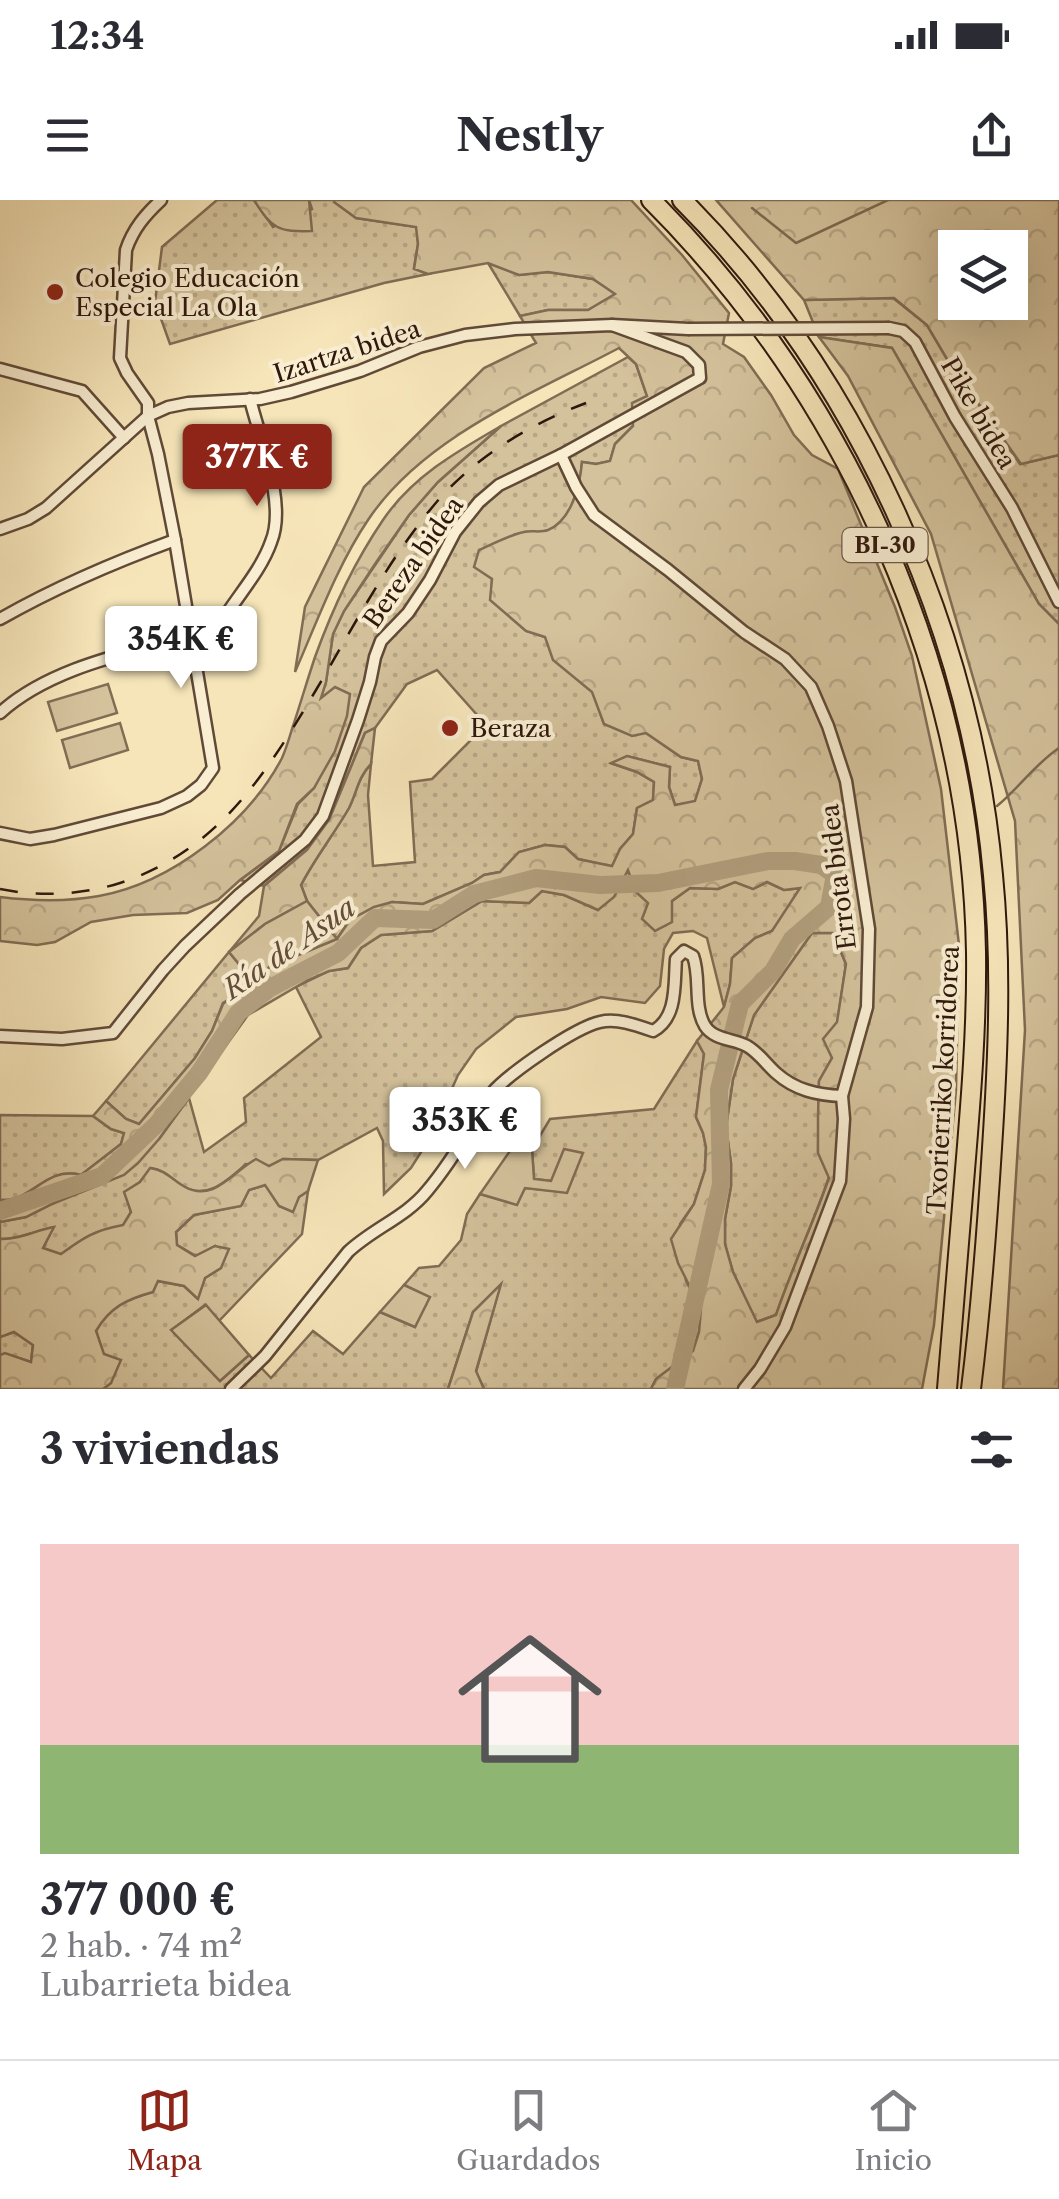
<!DOCTYPE html>
<html lang="es">
<meta charset="utf-8">
<style>
:root{--surface:#fff;--page:#f7f7f7;--text:#2b2b33;--muted:#7c7c81;--line:#e1e1e2;--accent:#8f2418}
body{margin:0;font-family:"Libre Caslon Text",serif;background:var(--page);color:var(--text);height:100vh;display:flex;flex-direction:column;font-size:38px;white-space:nowrap}
*{box-sizing:border-box;margin:0}
p{font-size:32px;color:var(--muted)}
.icon{flex:none;width:55px;height:55px;fill:none;stroke:currentColor;stroke-width:2;stroke-linecap:round;stroke-linejoin:round}
.map{position:relative;height:1189px;overflow:hidden}
.sheet{display:flex;flex-direction:column;background:var(--surface);flex:1}
.sheet>*{flex:none}
.buttons{position:absolute;left:938px;top:30px;display:grid;gap:20px}
.buttons a{display:grid;place-items:center;width:90px;height:90px;border-radius:0px;background:var(--surface);box-shadow:0 10px 40px #0002;font-size:50px}
.price{position:absolute;translate:-50% -85px;padding:0 22px;border-radius:10px;background:#fff;color:#222;font-size:32px;line-height:65px;filter:drop-shadow(0 2px 5px #0008)}
.price::after{content:'';position:absolute;left:50%;top:60px;width:30px;height:22px;margin-left:-15px;background:inherit;clip-path:polygon(0 0,100% 0,50% 100%)}
.price.current{background:var(--accent);color:#fff}
ul{padding:0;list-style:none}
li{display:grid;align-content:center;gap:20px;height:530px;padding:0 40px}
li span{display:grid;place-items:center;height:310px;border-radius:0px;color:#555}
li>.icon{margin-inline-start:auto}
span .icon{width:180px;height:180px;fill:#fffc;stroke-width:1}
li b{font-size:42px}
h2{display:flex;justify-content:space-between;align-items:center;height:120px;padding:0 40px;font-size:42px}
.status{display:flex;justify-content:space-between;align-items:center;height:70px;padding:0 50px;background:var(--surface);direction:ltr}
.status svg{height:28px;fill:currentColor}
header{display:flex;justify-content:space-between;align-items:center;height:130px;padding:0 40px;background:var(--surface);font-size:45px;font-weight:800}
.menu{display:flex;justify-content:space-around;align-items:center;height:140px;border-top:2px solid var(--line);background:var(--surface);font-size:28px;color:var(--muted)}
.menu a{display:grid;justify-items:center;gap:5px}
.menu .current{color:var(--accent)}
.map>svg:first-child{display:block}
.grass{fill:url(#grass-dots);stroke:#816c54;stroke-width:2.5}
.forest{fill:url(#forest-crowns);stroke:#816c54;stroke-width:2.5;fill-rule:evenodd}
.garden{fill:#d4c29c;stroke:#816c54;stroke-width:2.5}
.lines{fill:none;stroke-linecap:round;stroke-linejoin:round}
.stream{stroke:#7d6950;stroke-width:2.5}
.river{stroke:#b29f7e;stroke-width:18}
.street-casing{stroke:#604a37;stroke-width:15}
.highway-casing{stroke:#2e170c;stroke-width:22}
.street{stroke:#f9eed2;stroke-width:10}
.highway{stroke:#f6e5b9;stroke-width:18}
.rail{stroke:#2e170c;stroke-width:2.5;stroke-dasharray:18 18;stroke-linecap:butt}
.street-bridge-casing{stroke:#604a37;stroke-width:15;stroke-linecap:butt}
.street-bridge{stroke:#f9eed2;stroke-width:10}
.poi-dot{fill:#8f2418;stroke:#f9eed2;stroke-width:4}
.labels{text-anchor:middle;stroke-width:8;stroke-linejoin:round;paint-order:stroke}
.shield{fill:#f9eed2;stroke:#6b5847;stroke-width:2.5}
.shield-label{font-size:22px;font-weight:bold;fill:#2e170c}
.poi-label{font-size:25px;fill:#2e170c;stroke:#f9eed2;text-anchor:start}
.street-label{font-size:25px;fill:#2e170c;stroke:#f9eed2}
.water-label{font-size:28px;font-style:italic;fill:#634d3a;stroke:#f9eed2}
</style>
<div class="status"><b>12:34</b><svg viewBox="0 0 49 12"><path d="M0 12V9h3v3zM5 12V6h3v6zM10 12V3h3v9zM15 12V0h3v12zM26 1h20v11H26zM47 4h2v5h-2z"/></svg></div>
<header><svg class="icon" aria-label="menu" viewBox="0 0 24 24"><path d="M4 6h16M4 12h16M4 18h16"/></svg>Nestly<svg class="icon" aria-label="share" viewBox="0 0 24 24"><path d="M12 15V3M7 8l5-5 5 5M5 13v7h14v-7"/></svg></header>
<div class="map">
<svg width="1059" height="1189" viewBox="0 0 1059 1189">
<defs>
<pattern id="grass-dots" width="8" height="8" patternUnits="userSpaceOnUse" patternTransform="scale(2.5)"><rect width="8" height="8" fill="#d4c29c"/><path d="M2 2h.1M6 6h.1" fill="none" stroke="#b6a685" stroke-width="1.8" stroke-linecap="round"/></pattern>
<pattern id="forest-crowns" width="20" height="18" patternUnits="userSpaceOnUse" patternTransform="scale(2.5)"><rect width="20" height="18" fill="#d4c29c"/><path d="M2 6a3 3 0 1 1 6 0M12 15a3 3 0 1 1 6 0" fill="none" stroke="#b6a685"/></pattern>
</defs>
<rect width="100%" height="100%" fill="#f6e5b9"/>
<filter id="stains"><feTurbulence type="fractalNoise" baseFrequency=".002" numOctaves="4"/><feColorMatrix values="0 0 0 0 .2 0 0 0 0 .09 0 0 0 0 .02 0 0 0 .5 -.17"/></filter>
<radialGradient id="worn" r=".72"><stop offset=".6" stop-color="#630" stop-opacity="0"/><stop offset="1" stop-color="#630" stop-opacity=".3"/></radialGradient>
<g class="grass">
<path d="M217,0h37l19,27 39,-18 -3,-9h26v2l21,16 61,9 1,17 -4,24 14,6 -44,9 -214,61 -15,-42 7,-55z"/>
<path d="M488,63l31,12 29,-3 45,7 23,15 -28,16h-40l-28,6z"/>
<path d="M893,98l34,27 20,34 73,105 39,-9v169l-20,-20 -147,-256 -73,-11 -15,-37z"/>
<path d="M628,157l8,7 11,32 -14,30 -18,18 -5,17 -14,3 -14,-2c-2,25 -12,65 -40,70 -6,1 -12,0 -18,0l-32,47 -1,21 35,31 19,6 33,42 15,13 11,32 42,9 35,24 17,4 4,18 -7,23 -20,3 -6,-18 1,-20 -43,-11 -14,8 24,8 17,10 -1,18 -16,8 -4,26 -13,15 -8,18 -34,-8 -13,-12 -20,-2 -26,7 -19,20 -16,3 -12,8 -49,21 -31,-2 -42,18 -13,19 -30,-38 -6,-16c14,-27 33,-51 48,-77 8,-16 9,-31 22,-44l-3,31 5,71 42,-4 -5,-80 22,-3 54,-54 -49,-55 -30,14 -32,44 -10,5 -36,87 -22,30 -43,36 -24,-6 39,-29 19,-47 16,-16 8,-16 -2,-72 6,-18 7,-48 11,-23 65,-96 29,-33 63,-56z"/>
<path d="M628,668l44,33 18,-13 28,1 17,-7 18,7 14,-7 17,8 18,-2 -30,43 -17,7 -23,20 -2,26 -6,23 -17,-69 -14,-7 -20,2 -9,16 -4,37 -15,17 -44,-6 -34,12 -51,8 -40,32 -18,26 -28,63 -19,30 -27,26 -1,-53 -6,-13 -59,32 -35,-1 -14,7 -23,-2c-20,18 -42,39 -68,19 -10,-8 -15,-13 -27,-15l-11,14 -15,10 6,20 -8,14c-26,3 -42,13 -62,29l-18,-7 10,-20c-18,2 -35,12 -53,11v-17l26,-5 26,-13 107,-65 30,-41 15,54 42,-30 -2,-24 77,-61 -25,-50 33,-16 19,-3 13,-20 20,-13 51,-4 50,-30 47,2 13,-12 22,4 34,15z"/>
<path d="M812,733h21l13,31 -14,94 -13,23 -1,71 11,25c-16,47 -37,91 -53,138l-20,7 -23,-50 -8,-28v-25l6,-33v-22l-5,-37 7,-48 21,-64z"/>
<path d="M229,752l28,34 -34,17 -11,28 -17,27 -56,66 -13,-5 -20,-18z"/>
<path d="M697,841l7,13 -8,63 7,16 3,14 -1,23 -11,34 -14,20 6,57 15,28 -2,23 -6,19 -37,28 -5,10h-167l-8,-17 24,-86 -27,26 -25,77h-345l8,-6 -15,-53c14,-23 31,-31 57,-38l4,-11 27,5 13,12 8,-20 16,-10 -6,-22 -19,10 -19,-11 -1,-13 18,-17 47,-9 8,-16 17,-5 13,21 13,5 7,-14 9,-6 -6,43 -83,87 -14,-16 -33,25 48,51 29,-26 22,23 42,-47 30,23 37,-42 35,15 14,-30 -25,-12 15,-17 20,-2 22,-26 6,-26 13,-20 36,10 9,-16 42,4 15,-39 -30,28 -18,-2 -2,-30 18,-30 104,-10z"/>
<path d="M0,915l93,1 18,13 13,4 -3,11 -40,31c-37,-9 -47,27 -81,25z"/>
<path d="M14,1132l19,13 -2,17 -26,-8 -5,1v-18z"/>
</g>
<g class="forest">
<path d="M254,0h55l3,31c-34,1 -40,-2 -58,-31z"/>
<path d="M335,0h296l51,55 47,58 -6,31 21,13 27,38 23,40 18,20 26,14 57,138 17,49 29,133 18,156 -3,145 -22,235 -12,64h-271l5,-10 37,-28 6,-19 2,-23 -23,-46 -7,-24 23,-35 11,-34 1,-23 -3,-14 -7,-16 8,-63 -7,-13 27,-34 6,-23 2,-26 23,-20 17,-7 28,-43 -16,2 -17,-8 -14,7 -18,-7 -17,7 -28,-1 -18,13v21l-17,9 -13,-12 6,-16 -13,-12 -7,-21 -14,27 -16,13 -34,-15 -22,-4 -13,12 -47,-2 -50,30 -51,4 -20,13 -13,20 -19,3 -21,9 -60,35 -89,124 -21,24 -14,12 -72,29 -26,13 -26,5v-22c34,2 44,-34 81,-25l40,-31 3,-11 -13,-4 -18,-13 13,-15 20,18 13,5 56,-66 17,-27 11,-27 19,-17 15,-1 12,-19 68,-28 13,-19 24,-13 18,-5 31,2 49,-21 12,-8 16,-3 19,-20 26,-7 20,2 13,12 34,7 8,-17 13,-15 4,-26 16,-8 1,-18 -17,-10 -26,-9 16,-7 43,11 -1,20 6,18 20,-4 7,-22 -4,-18 -17,-4 -35,-24 -14,3 -28,-12 -12,-32 -39,-32 -8,-23 -19,-6 -36,-31 2,-21 -18,-12 5,-17c14,-6 30,-15 45,-18 8,-2 16,1 24,-2 24,-10 32,-45 34,-68l14,2 14,-3 5,-17 18,-18 -1,-23 15,-7 -11,-32 -17,-16c-85,45 -196,89 -251,172 -31,46 -51,102 -73,152l10,-65 59,-120 120,-119 52,-25 -16,-27 28,-6h40l27,-16 -22,-15 -45,-7 -29,3 -31,-12 -60,11 -14,-5 4,-25 -2,-17 -60,-9 -22,-16zM812,733h21l13,31 -9,58 -14,17 9,19 -13,23 -1,36v36l11,25c-16,46 -37,90 -53,137l-19,7 -24,-50 -8,-28v-25l6,-33v-23l-5,-36 7,-48 21,-64z"/>
<path d="M716,0h343v255l-38,9 -74,-105 -20,-34 -33,-27 -90,2zM955,48h55v54h-55z"/>
<path d="M819,137l73,11 147,256 20,20v765h-56l22,-359 -10,-209 -84,-287 -83,-158z"/>
<path d="M501,226l-63,56 -29,33 -32,46 -33,50 -11,23 -7,48 -5,16 14,-11 15,7 -3,22 -12,35 -21,37 -17,16 -18,47 -39,29 -22,20 -31,13 -54,2 -42,7 -36,20 -18,3 -37,-4v-44c33,4 66,5 99,-1 72,-13 149,-73 183,-138 4,-9 7,-19 10,-29 8,-24 15,-48 23,-72 17,-47 40,-96 68,-137 29,-43 73,-68 118,-94z"/>
<path d="M375,528l-4,36c-13,13 -14,28 -22,44 -15,26 -34,50 -48,77l6,16 -42,23 -36,28 30,-36 5,-30 43,-36 22,-30 36,-87z"/>
<path d="M256,959l13,7 14,-7 35,1 -10,31 -9,6 -6,15 -14,-6 -14,-21 -16,5 -8,16 -47,9 -18,17 1,13 18,11 20,-10 14,3 -8,19 -16,10 -7,21 -14,-13 -26,-5 -5,11c-26,7 -43,15 -57,39l8,23 17,6 -10,23 -8,6h-103v-34l5,-2 26,9 2,-17 -19,-13 -14,5v-98c19,1 36,-9 54,-12l-11,21 18,6c22,-16 34,-24 62,-29l8,-13 -7,-20 16,-10 10,-14c16,2 22,12 35,19 29,16 48,-16 71,-28z"/>
<path d="M501,1084l-25,87 8,18h-36l25,-77z"/>
</g>
<g class="garden">
<path d="M108,484l9,29 -60,18 -9,-29z"/>
<path d="M120,523l8,27 -58,18 -8,-28z"/>
<path d="M307,701l30,38 -68,28 -12,19 -28,-34 36,-28z"/>
<path d="M512,948l20,1 2,30 17,2 13,-32 19,4 -16,40 -42,-5 -8,17 -37,-11z"/>
<path d="M404,1085l26,12 -15,30 -35,-15z"/>
<path d="M206,1105l43,50 -29,26 -49,-51z"/>
</g>
<g class="lines">
<g class="stream">
<path d="M752,8l44,35 92,-43"/>
<path d="M997,606c22,-18 38,-42 62,-58"/>
</g>
<path class="river" d="M0,1011l102,-35 55,-52 42,-51 39,-60 32,-25 68,-35 37,-35 58,2 41,-26 62,-16 64,7 58,-2 110,-22h27l26,4 14,10 -6,32 -37,32 -19,32 -33,33 -21,86 2,94 -46,205"/>
<defs>
<g id="street">
<path d="M889,128l14,3 12,11 40,75 57,91 47,94"/>
<path d="M0,169l82,22 42,47"/>
<path d="M561,255l15,32 18,28 74,55 76,62 41,27 26,28 17,39 18,55 23,148 -2,78 -25,89 2,23 -4,62 -55,146 -25,42 -16,20"/>
<path d="M0,329l28,-10 18,-11 102,-92 20,-9 20,-4 72,-4 31,-7 69,-21 59,-24 46,-12 50,-6 97,-4 76,4"/>
<path d="M226,415c15,-23 36,-47 45,-73 16,-38 -11,-102 -21,-143"/>
<path d="M0,419c58,-33 112,-56 175,-79"/>
<path d="M0,513c49,-45 128,-60 191,-78"/>
<path d="M0,633l30,6 24,-4 107,-27 26,-12 14,-11 12,-17 -38,-228 -17,-86 -10,-38v-13l-21,-30 -7,-15 6,-108c7,-21 19,-35 35,-50"/>
<path d="M0,836l62,3 51,-6 50,-63 22,-24 55,-52 65,-54 18,-24 35,-96 12,-38 5,-25 6,-16 27,-28 22,-33 25,-48 24,-30 20,-17 62,-30 139,-77 -1,-13 -13,-13 -74,-27"/>
<path d="M231,1189l34,-33 83,-104c24,-23 58,-35 79,-61 16,-19 31,-42 44,-64 7,-11 11,-23 20,-33 17,-20 83,-66 109,-72 17,-4 36,3 53,9 25,-13 21,-48 23,-72l8,-8 9,5c8,21 0,50 12,70 9,14 29,13 42,20 12,7 19,18 29,27 19,17 41,22 66,23"/>
</g>
<g id="highway">
<path d="M651,0c197,197 320,471 325,752 1,73 -5,146 -11,218 -6,73 -12,146 -18,219"/>
<path d="M682,0c176,176 289,429 311,675 9,91 5,182 -1,273 -5,80 -11,161 -21,241"/>
</g>
</defs>
<use href="#street" class="street-casing"/>
<use href="#highway" class="highway-casing"/>
<use href="#street" class="street"/>
<use href="#highway" class="highway"/>
<path class="rail" d="M0,689c39,8 82,6 120,-6 98,-32 146,-109 196,-193 39,-66 74,-134 124,-192 40,-44 91,-74 146,-95"/>
<defs>
<path id="street-bridge" d="M688,129l201,-1"/>
</defs>
<use href="#street-bridge" class="street-bridge-casing"/>
<use href="#street-bridge" class="street-bridge"/>
</g>
<g class="poi-dot">
<circle cx="55" cy="92" r="10"/>
<circle cx="450" cy="528" r="10"/>
</g>
<g class="labels">
<rect class="shield" x="842.5" y="328" width="85" height="34" rx="8"/>
<g class="shield-label">
<text x="885" y="353">BI-30</text>
</g>
<g class="poi-label">
<text x="75" y="87">Colegio Educación<tspan x="75" dy="29">Especial La Ola</tspan></text>
<text x="470" y="537">Beraza</text>
</g>
<g class="street-label">
<text transform="translate(347 151) rotate(-18)" y="9">Izartza bidea</text>
<text transform="translate(979 213) rotate(60)" y="9">Pike bidea</text>
<text transform="translate(413 362) rotate(-55)" y="9">Bereza bidea</text>
<text transform="translate(838 677) rotate(-97)" y="9">Errota bidea</text>
<text transform="translate(943 880) rotate(-87)" y="9">Txorierriko korridorea</text>
</g>
<g class="water-label">
<text transform="translate(289 748) rotate(-35)" y="10">Ría de Asua</text>
</g>
</g>
<rect width="100%" height="100%" filter="url(#stains)"/>
<rect width="100%" height="100%" fill="url(#worn)"/>
</svg>
<div class="buttons">
<a><svg class="icon" aria-label="layers" viewBox="0 0 24 24"><path d="M12 4l9 5-9 5-9-5zM3 14l9 5 9-5"/></svg></a>
</div>
<b class="price current" style="left:257px;top:309px">377K €</b>
<b class="price" style="left:181px;top:491px">354K €</b>
<b class="price" style="left:465px;top:972px">353K €</b>
</div>
<section class="sheet">
<h2>3 viviendas<svg class="icon" aria-label="filters" viewBox="0 0 24 24"><path d="M4 7h16M4 17h16"/><circle cx="9" cy="7" r="2"/><circle cx="15" cy="17" r="2"/></svg></h2>
<ul>
<li><span style="background:linear-gradient(#f6c9c9 65%,#8fb573 0)"><svg class="icon" aria-label="home" viewBox="0 0 24 24"><path d="M3 11l9-7 9 7M6 9v11h12V9"/></svg></span><div><b>377 000 €</b><p>2 hab. · 74 m²</p><p>Lubarrieta bidea</p></div></li>
</ul>
</section>
<nav class="menu">
<a class="current"><svg class="icon" aria-label="map" viewBox="0 0 24 24"><path d="M3 6l6-2 6 2 6-2v14l-6 2-6-2-6 2zM9 4v14M15 6v14"/></svg>Mapa</a>
<a><svg class="icon" aria-label="saved" viewBox="0 0 24 24"><path d="M7 4h10v16l-5-4-5 4z"/></svg>Guardados</a>
<a><svg class="icon" aria-label="home" viewBox="0 0 24 24"><path d="M3 11l9-7 9 7M6 9v11h12V9"/></svg>Inicio</a>
</nav>
